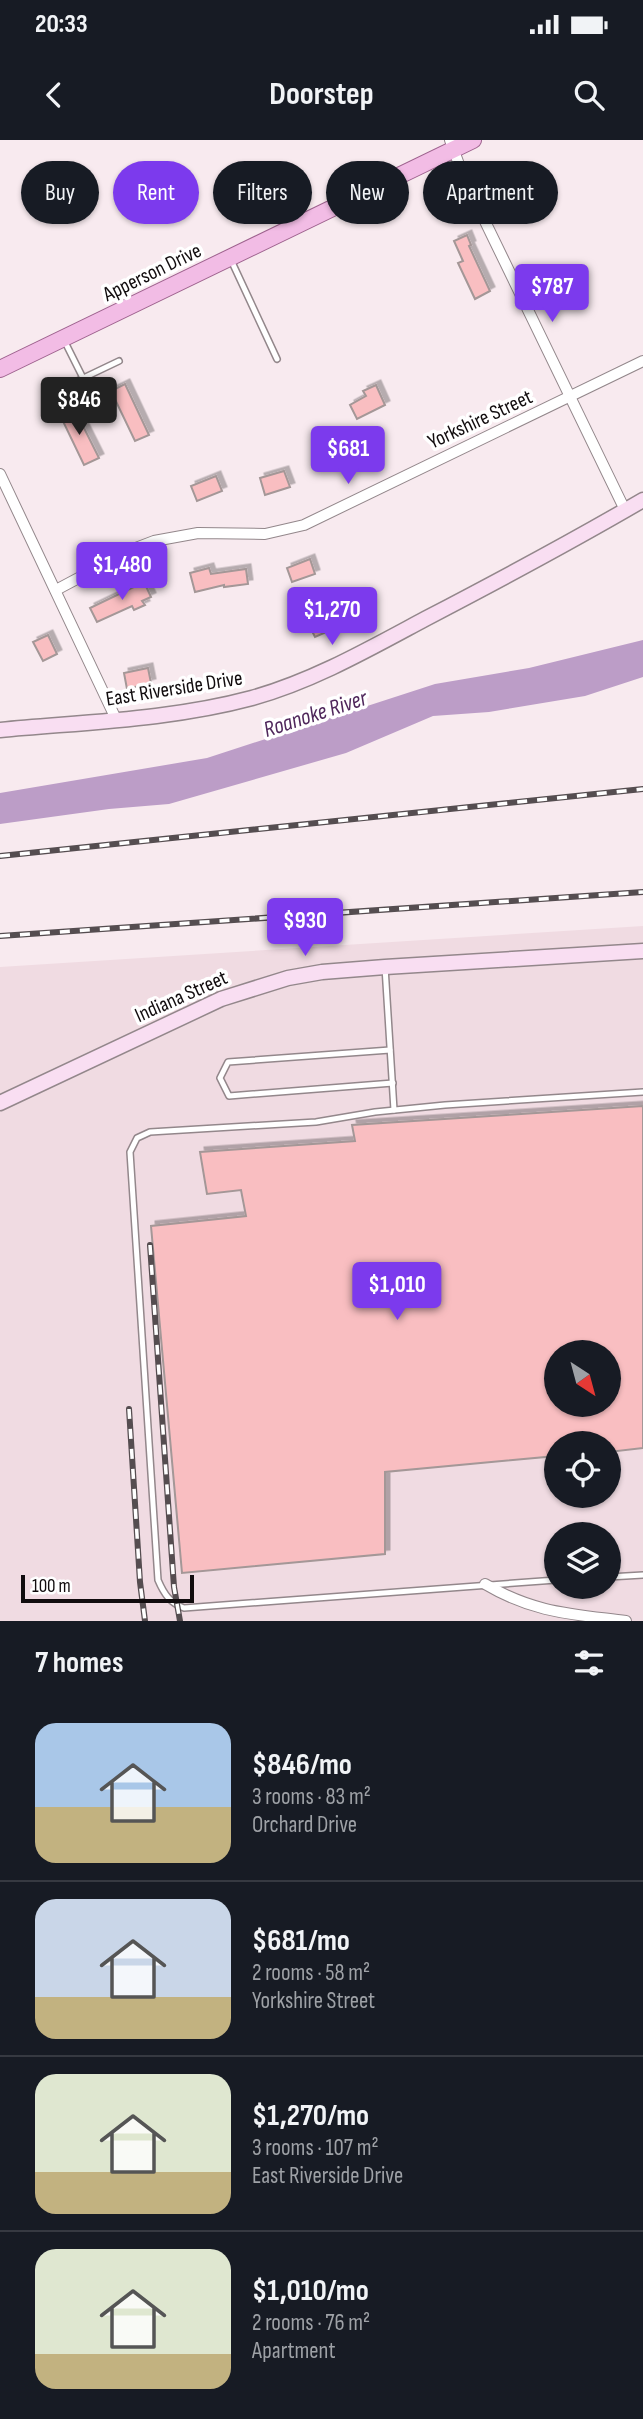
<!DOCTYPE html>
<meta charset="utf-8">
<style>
:root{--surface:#171b24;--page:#242831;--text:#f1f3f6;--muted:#9ea1a6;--line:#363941;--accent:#7c3aed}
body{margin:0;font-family:"Sofia Sans Condensed",sans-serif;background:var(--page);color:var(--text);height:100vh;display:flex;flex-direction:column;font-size:26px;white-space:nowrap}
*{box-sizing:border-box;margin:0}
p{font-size:23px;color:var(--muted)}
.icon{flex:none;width:38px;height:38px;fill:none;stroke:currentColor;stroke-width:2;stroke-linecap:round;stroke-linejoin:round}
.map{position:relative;height:1481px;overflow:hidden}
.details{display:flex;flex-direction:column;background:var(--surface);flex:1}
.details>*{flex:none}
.banner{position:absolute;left:21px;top:21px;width:602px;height:63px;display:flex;gap:14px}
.needle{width:46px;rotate:144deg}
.tools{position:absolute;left:544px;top:1200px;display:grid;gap:14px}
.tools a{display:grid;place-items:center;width:77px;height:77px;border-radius:50%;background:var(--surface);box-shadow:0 2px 5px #0004;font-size:35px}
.scale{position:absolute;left:21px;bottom:18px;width:173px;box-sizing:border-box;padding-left:7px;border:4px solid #110c0e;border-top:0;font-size:19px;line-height:24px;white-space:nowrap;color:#110c0e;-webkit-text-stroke:5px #fff;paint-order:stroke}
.price{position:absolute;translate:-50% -60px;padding:0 16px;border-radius:7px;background:var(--accent);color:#fff;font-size:23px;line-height:46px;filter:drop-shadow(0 2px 4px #0008)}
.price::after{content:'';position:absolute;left:50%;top:42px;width:21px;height:16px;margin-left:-10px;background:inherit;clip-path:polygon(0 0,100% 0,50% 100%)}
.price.active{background:#222;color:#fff}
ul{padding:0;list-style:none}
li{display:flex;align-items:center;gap:21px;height:175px;padding:0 35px}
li+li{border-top:2px solid var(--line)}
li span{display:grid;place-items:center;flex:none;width:196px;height:140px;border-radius:21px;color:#555}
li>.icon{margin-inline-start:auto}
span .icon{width:84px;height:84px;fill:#fffc;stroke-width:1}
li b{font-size:30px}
h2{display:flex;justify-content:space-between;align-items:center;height:84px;padding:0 35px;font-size:30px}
.tag{padding:0 24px;border-radius:32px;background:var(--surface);box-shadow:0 2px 5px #0004;font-size:24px;line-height:63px}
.tag.active{background:var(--accent);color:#fff}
.status{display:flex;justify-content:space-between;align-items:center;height:49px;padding:0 35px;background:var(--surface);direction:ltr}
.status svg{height:19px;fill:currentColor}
header{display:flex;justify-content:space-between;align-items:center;height:91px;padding:0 35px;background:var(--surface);font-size:32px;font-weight:700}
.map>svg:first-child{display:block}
.built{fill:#f0dbe2;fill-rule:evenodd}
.water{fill:#bc9dc7}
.building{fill:#f9bec1;stroke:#a49797;stroke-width:2;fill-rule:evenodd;filter:url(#shadow)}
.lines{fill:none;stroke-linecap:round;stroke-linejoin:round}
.lane-casing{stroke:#93878b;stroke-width:8}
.street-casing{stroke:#93878b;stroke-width:12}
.secondary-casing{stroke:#93878b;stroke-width:17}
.primary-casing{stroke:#9e628e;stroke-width:18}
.lane{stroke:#fff;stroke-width:5}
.street{stroke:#fff;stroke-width:10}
.secondary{stroke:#f9def2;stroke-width:14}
.primary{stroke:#f2bce5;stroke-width:16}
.rail-casing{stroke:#554d50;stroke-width:6}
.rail{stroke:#fff;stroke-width:3.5;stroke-dasharray:10;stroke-linecap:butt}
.labels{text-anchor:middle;stroke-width:7;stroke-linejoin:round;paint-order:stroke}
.street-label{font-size:21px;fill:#110c0e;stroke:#fff}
.water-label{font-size:23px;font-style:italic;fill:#4f275b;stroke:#fff}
</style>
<div class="status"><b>20:33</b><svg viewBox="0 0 49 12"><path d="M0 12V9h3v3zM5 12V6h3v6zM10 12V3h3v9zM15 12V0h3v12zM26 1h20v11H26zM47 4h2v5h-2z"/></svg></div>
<header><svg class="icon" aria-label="back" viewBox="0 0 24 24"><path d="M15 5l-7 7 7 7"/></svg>Doorstep<svg class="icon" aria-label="search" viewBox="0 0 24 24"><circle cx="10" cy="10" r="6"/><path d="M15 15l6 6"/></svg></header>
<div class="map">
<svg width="643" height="1481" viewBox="0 0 643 1481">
<defs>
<filter id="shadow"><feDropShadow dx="4.5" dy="-4.5" stdDeviation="0" flood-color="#0004"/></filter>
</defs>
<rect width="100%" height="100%" fill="#f8eaef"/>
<path class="built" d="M643,786v695h-643v-654zM556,1213h53v52h-53zM556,1304h53v52h-53zM556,1395h53v52h-53z"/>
<path class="water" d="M643,500v37l-58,19 -96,16 -56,4 -87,37 -177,51 -60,5 -109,15v-31l207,-35 228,-74 94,-16z"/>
<g class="building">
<path d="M467,95l4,10 -2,1 21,45 -15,8 -17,-36 5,-2 -9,-20z"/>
<path d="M125,244l24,51 -14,6 -24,-50z"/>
<path d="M376,245l9,20 -28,14 -7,-14 16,-9 -3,-5z"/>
<path d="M74,268l25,50 -15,7 -24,-50z"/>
<path d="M284,331l6,16 -25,8 -5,-17z"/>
<path d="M216,336l6,15 -25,10 -6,-15z"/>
<path d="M310,419l5,15 -23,8 -5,-14z"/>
<path d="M209,428l2,6 35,-5 2,15 -24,3v-2l-29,7 -5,-19z"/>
<path d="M144,442l7,15 -9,4 3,4 -11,5 -2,-4 -35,16 -7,-14z"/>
<path d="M330,465l10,21 -25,11 -10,-20z"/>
<path d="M48,495l9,19 -14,7 -10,-19z"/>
<path d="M148,528l3,15 -24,6 -3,-16z"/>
<path d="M643,966v342l-34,4v-8h-53v12l-171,16v82l-203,19 -31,-347 95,-10 -5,-26 -34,4 -7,-42 155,-11 -3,-16zM556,1213h53v52h-53z"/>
</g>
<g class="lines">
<defs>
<g id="lane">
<path d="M231,120l46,99"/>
<path d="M64,200l19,38"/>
<path d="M52,253l67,-32"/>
<path d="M385,827l9,143"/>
<path d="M390,910l-162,12 -8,16 9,18 164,-13"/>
<path d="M609,1437l34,-2"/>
<path d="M556,1440l-372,28c-14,-5 -20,-14 -26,-28l-28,-428 7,-14 13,-6 166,-10 59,-10 70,-7 198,-13"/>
</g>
<g id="street">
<path d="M450,0l14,38 161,332"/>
<path d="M0,334l116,245"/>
<path d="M56,450l77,-41 21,-8 44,-8 67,1 39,-9 339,-164"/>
<path d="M485,1444c49,29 86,30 141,37"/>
</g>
<g id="secondary">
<path d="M0,590c84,-8 170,-10 252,-32 61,-17 117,-49 173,-79 73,-38 146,-77 218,-119"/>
<path d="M0,963l221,-104 67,-21 34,-6 63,-5 258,-16"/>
</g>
<path id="primary" d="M0,229l473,-229"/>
</defs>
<use href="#lane" class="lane-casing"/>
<use href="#street" class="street-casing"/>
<use href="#secondary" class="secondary-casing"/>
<use href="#primary" class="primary-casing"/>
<use href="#lane" class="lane"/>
<use href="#street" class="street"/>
<use href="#secondary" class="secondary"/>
<use href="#primary" class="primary"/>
<defs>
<g id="rail">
<path d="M0,716l643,-67"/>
<path d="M0,796l643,-44"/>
<path d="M150,1105l24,342 6,34"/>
<path d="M129,1269l11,173 5,39"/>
</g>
</defs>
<use href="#rail" class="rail-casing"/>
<use href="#rail" class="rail"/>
</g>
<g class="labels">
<g class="street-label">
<text transform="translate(152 132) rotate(-26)" y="7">Apperson Drive</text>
<text transform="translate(480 279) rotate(-25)" y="7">Yorkshire Street</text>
<text transform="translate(174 548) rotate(-9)" y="7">East Riverside Drive</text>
<text transform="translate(181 856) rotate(-24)" y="7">Indiana Street</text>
</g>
<g class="water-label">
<text transform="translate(315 573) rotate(-18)" y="8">Roanoke River</text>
</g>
</g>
</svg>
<div class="tools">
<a><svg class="needle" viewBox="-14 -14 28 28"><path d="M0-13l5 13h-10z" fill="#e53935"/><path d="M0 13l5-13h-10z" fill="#9ea1a6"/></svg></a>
<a><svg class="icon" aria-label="locate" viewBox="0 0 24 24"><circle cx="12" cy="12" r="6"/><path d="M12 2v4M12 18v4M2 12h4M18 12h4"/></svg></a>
<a><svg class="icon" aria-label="layers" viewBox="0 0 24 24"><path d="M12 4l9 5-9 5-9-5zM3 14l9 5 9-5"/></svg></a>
</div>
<div class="scale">100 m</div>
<b class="price" style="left:552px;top:184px">$787</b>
<b class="price active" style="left:79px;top:297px">$846</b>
<b class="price" style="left:348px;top:346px">$681</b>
<b class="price" style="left:122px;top:462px">$1,480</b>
<b class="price" style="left:332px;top:507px">$1,270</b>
<b class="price" style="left:305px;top:818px">$930</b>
<b class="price" style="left:397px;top:1182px">$1,010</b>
<div class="banner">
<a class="tag">Buy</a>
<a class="tag active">Rent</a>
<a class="tag">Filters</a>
<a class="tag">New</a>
<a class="tag">Apartment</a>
</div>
</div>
<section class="details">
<h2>7 homes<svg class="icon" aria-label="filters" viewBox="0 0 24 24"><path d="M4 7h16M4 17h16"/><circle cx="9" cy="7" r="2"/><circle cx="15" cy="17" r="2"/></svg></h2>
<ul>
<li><span style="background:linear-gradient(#a9c7e8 60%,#c2b280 0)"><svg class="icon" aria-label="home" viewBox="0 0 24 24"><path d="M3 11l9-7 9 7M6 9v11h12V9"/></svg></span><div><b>$846/mo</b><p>3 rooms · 83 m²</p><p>Orchard Drive</p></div></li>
<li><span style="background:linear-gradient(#c9d6e8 70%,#c2b280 0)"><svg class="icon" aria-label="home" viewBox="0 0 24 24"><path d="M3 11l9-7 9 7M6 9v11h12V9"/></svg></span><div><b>$681/mo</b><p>2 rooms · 58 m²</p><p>Yorkshire Street</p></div></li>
<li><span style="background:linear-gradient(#dfe7d0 70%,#c2b280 0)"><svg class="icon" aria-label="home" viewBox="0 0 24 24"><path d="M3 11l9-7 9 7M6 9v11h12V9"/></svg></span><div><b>$1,270/mo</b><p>3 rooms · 107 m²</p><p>East Riverside Drive</p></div></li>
<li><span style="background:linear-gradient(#dfe7d0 75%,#c2b280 0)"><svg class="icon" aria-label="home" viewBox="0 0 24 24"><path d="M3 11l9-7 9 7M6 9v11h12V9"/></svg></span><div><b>$1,010/mo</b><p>2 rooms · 76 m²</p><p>Apartment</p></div></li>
</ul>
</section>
